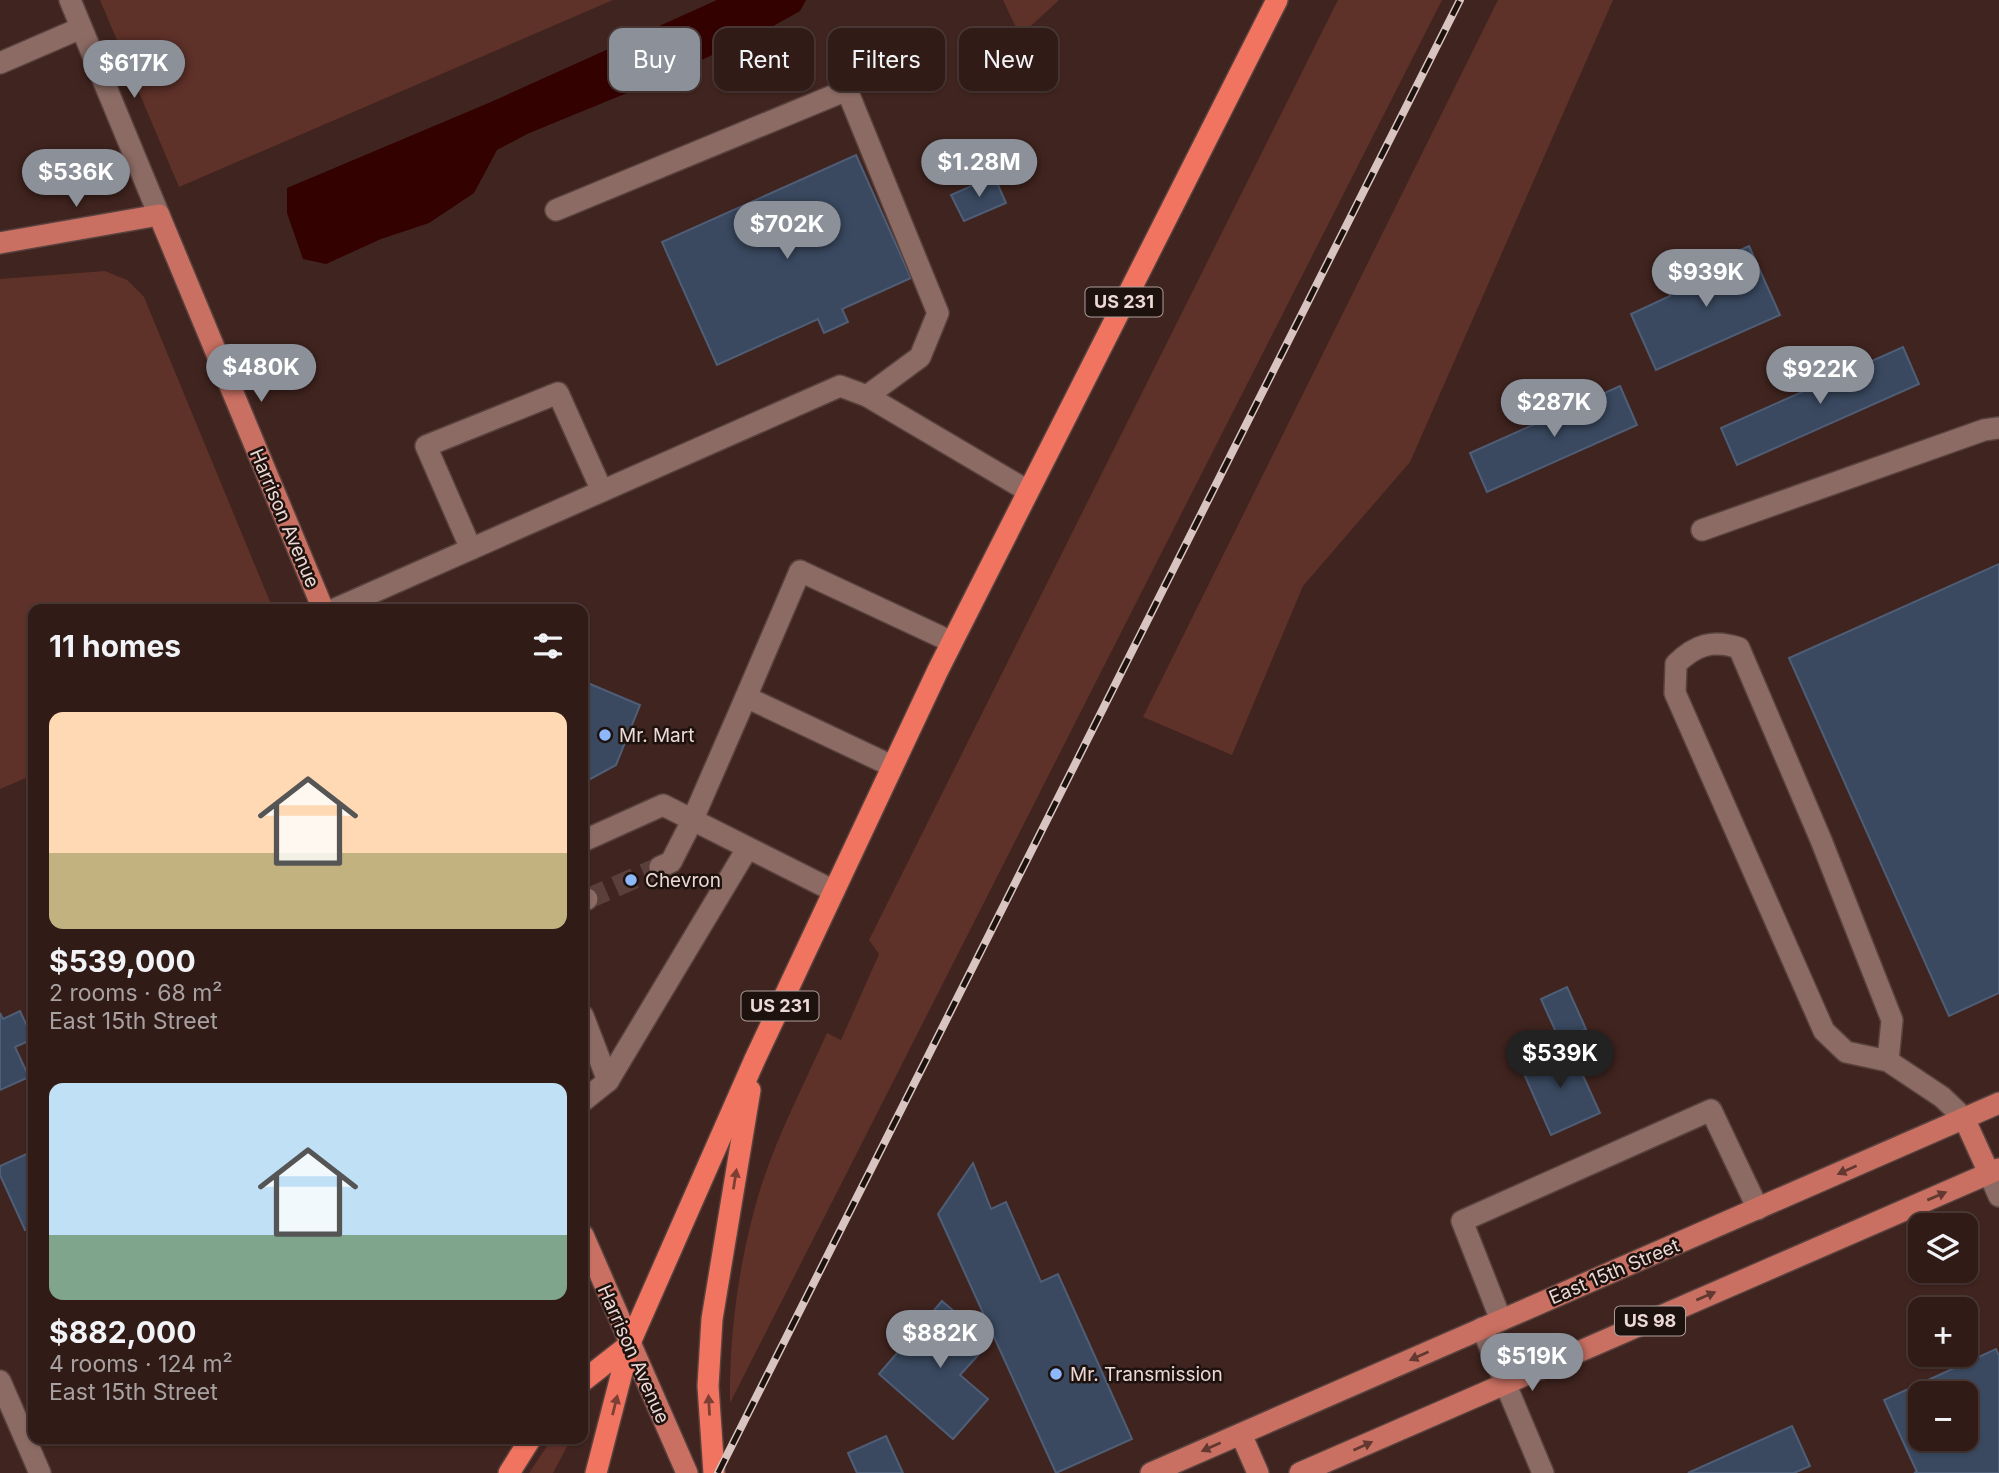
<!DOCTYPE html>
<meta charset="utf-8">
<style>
:root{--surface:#301b17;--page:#382420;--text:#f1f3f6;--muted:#a8a1a1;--line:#4b3936;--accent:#8c9099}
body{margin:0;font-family:Inter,sans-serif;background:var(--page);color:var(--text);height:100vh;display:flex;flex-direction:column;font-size:26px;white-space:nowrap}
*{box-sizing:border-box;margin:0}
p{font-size:23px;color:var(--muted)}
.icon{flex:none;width:38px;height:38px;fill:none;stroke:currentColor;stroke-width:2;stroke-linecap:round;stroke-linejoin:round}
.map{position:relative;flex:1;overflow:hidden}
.drawer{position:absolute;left:28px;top:604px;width:560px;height:840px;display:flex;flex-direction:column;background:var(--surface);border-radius:14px;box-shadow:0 2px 5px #0004,0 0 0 2px var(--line)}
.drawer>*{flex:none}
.top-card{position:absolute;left:609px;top:28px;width:665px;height:63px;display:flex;gap:14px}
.controls{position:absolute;left:1908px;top:1213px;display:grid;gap:14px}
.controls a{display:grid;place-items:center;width:70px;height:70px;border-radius:14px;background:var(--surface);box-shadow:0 2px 5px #0004,0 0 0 2px var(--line);font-size:35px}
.price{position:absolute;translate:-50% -60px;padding:0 16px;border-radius:24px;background:var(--accent);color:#fff;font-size:23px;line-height:46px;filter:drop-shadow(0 2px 4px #0008)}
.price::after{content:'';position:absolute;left:50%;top:42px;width:21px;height:16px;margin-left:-10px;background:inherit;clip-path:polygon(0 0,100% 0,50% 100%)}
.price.current{background:#222;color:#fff}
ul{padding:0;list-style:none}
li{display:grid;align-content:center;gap:14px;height:371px;padding:0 21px}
li span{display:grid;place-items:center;height:217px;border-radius:14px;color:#555}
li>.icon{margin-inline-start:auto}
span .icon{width:126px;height:126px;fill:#fffc;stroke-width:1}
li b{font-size:30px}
h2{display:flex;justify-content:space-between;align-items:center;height:84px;padding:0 21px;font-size:30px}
.tag{padding:0 24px;border-radius:14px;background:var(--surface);box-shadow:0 2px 5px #0004,0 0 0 2px var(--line);font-size:24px;line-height:63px}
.tag.current{background:var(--accent);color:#fff}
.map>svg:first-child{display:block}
.green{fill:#5e3129}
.water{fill:#330100}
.building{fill:#3a4960;stroke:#4f5e77;stroke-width:2;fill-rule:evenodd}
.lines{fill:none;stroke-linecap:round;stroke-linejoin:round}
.minor-tunnel{stroke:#5a3f3a;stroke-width:21;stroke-dasharray:21 10;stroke-linecap:butt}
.minor-casing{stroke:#59423e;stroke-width:24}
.major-casing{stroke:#59423e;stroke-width:24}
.highway-casing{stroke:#59423e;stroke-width:24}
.minor{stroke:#8c6b64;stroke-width:21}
.major{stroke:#c97062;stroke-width:21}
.highway{stroke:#f17460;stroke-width:21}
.rail-casing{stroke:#d8c4c0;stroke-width:8}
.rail{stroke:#1e120f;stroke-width:5;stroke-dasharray:16;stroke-linecap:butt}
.oneway{fill:#623830}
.oneway2{fill:#7d3e33}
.poi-dot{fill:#8db9fc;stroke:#1e120f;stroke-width:2.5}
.labels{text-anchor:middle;stroke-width:5;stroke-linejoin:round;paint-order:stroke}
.shield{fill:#1e120f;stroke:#ae9d9a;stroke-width:2}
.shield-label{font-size:18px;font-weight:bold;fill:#ecd9d5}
.street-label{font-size:19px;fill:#ecd9d5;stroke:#1e120f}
.poi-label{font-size:19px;fill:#ecd9d5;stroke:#1e120f;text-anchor:start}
</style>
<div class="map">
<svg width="1999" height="1473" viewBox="0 0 1999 1473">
<rect width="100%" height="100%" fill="#40241f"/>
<g class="green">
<path d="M100,0h513l-434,187z"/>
<path d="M1003,0h56l-39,36z"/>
<path d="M1338,0h104l-712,1403c-1,-66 8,-133 25,-196 16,-60 47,-118 72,-174l14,7 38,-86 -10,-14z"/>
<path d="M1498,0h115l-203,462 -107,124 -71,169 -89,-38z"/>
<path d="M105,271l22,9 17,17 129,312h-240v166l-33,14v-510z"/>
<path d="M552,1439h19l-18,34h-24z"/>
</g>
<path class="water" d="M717,0h89l-6,11 -32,18 -107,50 -134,55 -30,16 -23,43 -45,30 -48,16 -55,25 -23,-5 -16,-46v-25l204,-86z"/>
<g class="building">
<path d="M856,155l55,123 -69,31 6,13 -24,11 -6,-14 -101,46 -55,-123z"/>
<path d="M994,176l12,27 -42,18 -13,-26z"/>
<path d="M1749,246l31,69 -124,55 -25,-56 39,-18 -5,-12z"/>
<path d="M1903,347l16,37 -182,81 -16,-37z"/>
<path d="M1620,386l17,39 -150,67 -17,-39z"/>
<path d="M1999,564v429l-50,23 -160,-358z"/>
<path d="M583,681l57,24 -24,60 -33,18z"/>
<path d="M1567,987l19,42 -26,12 -19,-42z"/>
<path d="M20,1011l13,28 -18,8 14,30 -29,13v-77l3,6z"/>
<path d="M1569,1045l31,68 -49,22 -30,-68z"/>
<path d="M33,1151v76l-8,3 -25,-55v-9z"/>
<path d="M973,1163l18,46 15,-7 35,80 17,-8 74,165 -76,34 -118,-259z"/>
<path d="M942,1301l48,41 -30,33 28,24 -35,40 -74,-65z"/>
<path d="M1996,1349l3,7v117h-85l3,-1 -33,-72zM1920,1393h45v45h-45z"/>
<path d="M1792,1426l18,40 -16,7h-106z"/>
<path d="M886,1436l17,37h-46l-9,-20z"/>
</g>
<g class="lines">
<path class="minor-tunnel" d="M587,899l73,-32"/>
<defs>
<g id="minor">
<path d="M70,0l89,215"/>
<path d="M0,63l81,-35"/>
<path d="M556,210l291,-120 91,223 -18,44 -53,39 161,95"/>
<path d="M1702,530l282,-100 15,-2"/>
<path d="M471,549l-45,-103 132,-53 44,98"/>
<path d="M335,609l505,-223 27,10"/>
<path d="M746,697l54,-126 152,71"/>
<path d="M583,841l80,-36 171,86"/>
<path d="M660,867l11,-5 21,-41 54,-124 146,69"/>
<path d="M583,901l4,-2"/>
<path d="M583,1016l25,65 -25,20"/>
<path d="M1888,1061l-42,-9 -22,-21 -149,-338 1,-29c19,-19 37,-25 63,-16l82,192 71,180 -4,41 54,36 22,21"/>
<path d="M608,1081l139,-232"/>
<path d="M1989,1173l10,23"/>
<path d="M1501,1320l-39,-99 249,-111 47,99"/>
<path d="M1482,1328l61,145"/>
<path d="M0,1381l40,92"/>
</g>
<g id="major">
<path d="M0,243l159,-28 164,394"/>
<path d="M1964,1118l25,55"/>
<path d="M583,1235l104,238"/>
<path d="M1241,1434l17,39"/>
<path d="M1151,1473l848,-370"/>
<path d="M1300,1473l699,-304"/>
</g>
<g id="highway">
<path d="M583,1381l46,-36"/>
<path d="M509,1473l22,-35"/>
<path d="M596,1473l33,-128 126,-286 183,-389 339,-670"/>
<path d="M714,1473l-6,-87 4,-67 38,-229"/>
</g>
</defs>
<use href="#minor" class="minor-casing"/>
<use href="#major" class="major-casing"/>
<use href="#highway" class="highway-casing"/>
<use href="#minor" class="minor"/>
<use href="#major" class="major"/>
<use href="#highway" class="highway"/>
<defs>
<path id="rail" d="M718,1473l742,-1473"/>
</defs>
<use href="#rail" class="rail-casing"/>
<use href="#rail" class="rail"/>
</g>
<defs><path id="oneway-solid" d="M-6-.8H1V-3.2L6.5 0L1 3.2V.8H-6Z" transform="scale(1.75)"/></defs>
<g class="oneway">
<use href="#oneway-solid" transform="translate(1847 1170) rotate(156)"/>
<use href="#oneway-solid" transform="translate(1937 1196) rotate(-23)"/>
<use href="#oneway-solid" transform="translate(1706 1296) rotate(-23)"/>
<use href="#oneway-solid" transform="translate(1419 1356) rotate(156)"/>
<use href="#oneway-solid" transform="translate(1363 1446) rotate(-24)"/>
<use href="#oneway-solid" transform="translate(1211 1447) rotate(156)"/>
</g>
<g class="oneway2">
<use href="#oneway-solid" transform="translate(735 1179) rotate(-81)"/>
<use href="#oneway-solid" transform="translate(615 1405) rotate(-76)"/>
<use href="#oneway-solid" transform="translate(709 1405) rotate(-93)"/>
</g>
<g class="poi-dot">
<circle cx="605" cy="735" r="7"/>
<circle cx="631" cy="880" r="7"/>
<circle cx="1056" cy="1374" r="7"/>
</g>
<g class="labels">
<g class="shield">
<rect x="1085.5" y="287.5" width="77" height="29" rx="5"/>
<rect x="741.5" y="991.5" width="77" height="29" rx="5"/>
<rect x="1615" y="1306.5" width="70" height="29" rx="5"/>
</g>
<g class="shield-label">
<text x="1124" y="308">US 231</text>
<text x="780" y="1012">US 231</text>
<text x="1650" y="1327">US 98</text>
</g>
<g class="street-label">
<text transform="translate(285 518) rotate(67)" y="7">Harrison Avenue</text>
<text transform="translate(1614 1271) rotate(-23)" y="7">East 15th Street</text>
<text transform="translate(634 1354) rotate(66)" y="7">Harrison Avenue</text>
</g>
<g class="poi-label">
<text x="619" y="742">Mr. Mart</text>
<text x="645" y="887">Chevron</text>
<text x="1070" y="1381">Mr. Transmission</text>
</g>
</g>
</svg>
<div class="controls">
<a><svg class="icon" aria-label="layers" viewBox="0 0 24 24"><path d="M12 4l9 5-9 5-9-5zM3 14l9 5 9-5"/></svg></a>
<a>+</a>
<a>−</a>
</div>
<b class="price" style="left:134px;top:100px">$617K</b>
<b class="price" style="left:979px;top:199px">$1.28M</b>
<b class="price" style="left:76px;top:209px">$536K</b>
<b class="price" style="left:787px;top:261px">$702K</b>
<b class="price" style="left:1706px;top:309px">$939K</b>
<b class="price" style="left:261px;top:404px">$480K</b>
<b class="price" style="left:1820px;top:406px">$922K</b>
<b class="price" style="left:1554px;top:439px">$287K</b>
<b class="price current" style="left:1560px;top:1090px">$539K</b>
<b class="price" style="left:940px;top:1370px">$882K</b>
<b class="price" style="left:1532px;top:1393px">$519K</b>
<div class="top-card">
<a class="tag current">Buy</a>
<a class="tag">Rent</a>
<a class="tag">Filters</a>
<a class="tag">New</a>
</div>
<section class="drawer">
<h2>11 homes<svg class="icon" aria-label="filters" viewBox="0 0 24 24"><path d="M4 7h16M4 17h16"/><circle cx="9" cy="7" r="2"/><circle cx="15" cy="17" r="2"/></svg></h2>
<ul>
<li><span style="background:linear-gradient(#ffd9b3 65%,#c2b280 0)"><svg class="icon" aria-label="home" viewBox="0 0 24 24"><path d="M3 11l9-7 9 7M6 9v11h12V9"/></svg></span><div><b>$539,000</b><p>2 rooms · 68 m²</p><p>East 15th Street</p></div></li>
<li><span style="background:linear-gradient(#bfe0f5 70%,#7fa58c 0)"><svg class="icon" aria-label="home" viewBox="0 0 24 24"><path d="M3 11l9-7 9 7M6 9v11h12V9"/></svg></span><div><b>$882,000</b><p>4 rooms · 124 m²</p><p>East 15th Street</p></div></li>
</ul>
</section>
</div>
